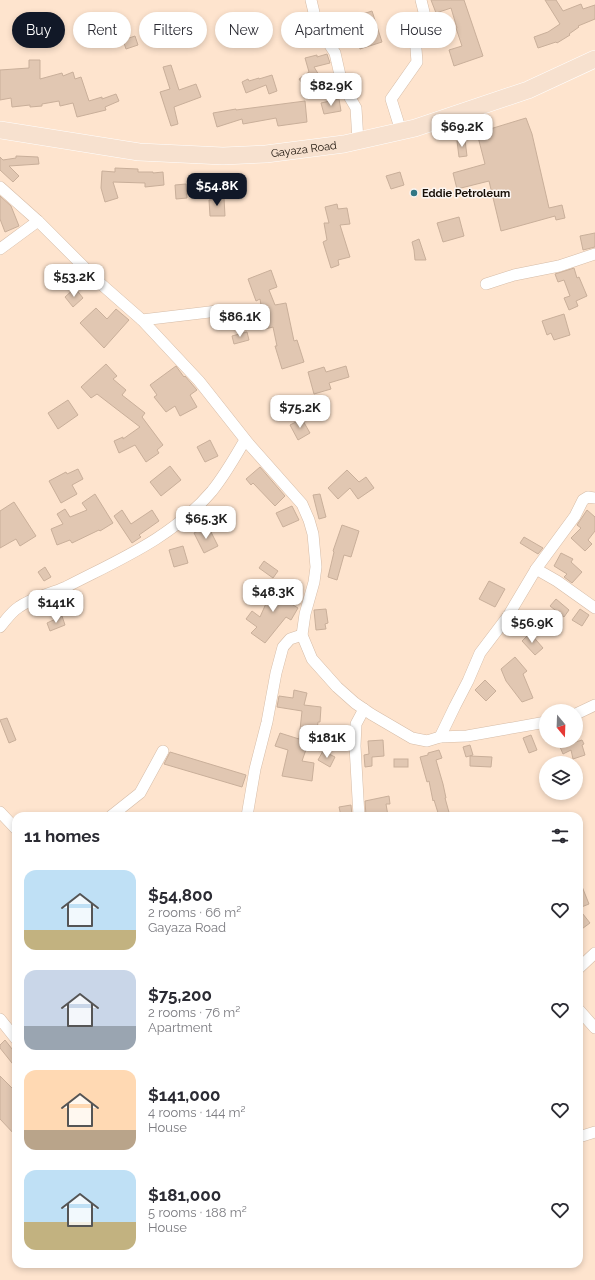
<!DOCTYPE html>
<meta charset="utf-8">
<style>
:root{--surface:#fff;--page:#f2f2f3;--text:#2b2b33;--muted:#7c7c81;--accent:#111827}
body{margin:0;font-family:Raleway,sans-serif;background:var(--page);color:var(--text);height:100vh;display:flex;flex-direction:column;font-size:15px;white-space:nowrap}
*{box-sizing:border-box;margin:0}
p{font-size:13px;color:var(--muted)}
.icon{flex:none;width:22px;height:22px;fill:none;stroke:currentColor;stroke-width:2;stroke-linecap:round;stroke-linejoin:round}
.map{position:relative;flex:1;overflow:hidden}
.sheet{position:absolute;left:12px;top:812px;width:571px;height:456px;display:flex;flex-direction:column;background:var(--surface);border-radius:12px;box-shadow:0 2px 6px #0003}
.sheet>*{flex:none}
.hud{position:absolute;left:12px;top:12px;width:571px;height:36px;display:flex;gap:8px}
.needle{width:26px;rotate:161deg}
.fabs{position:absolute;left:539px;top:704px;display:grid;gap:8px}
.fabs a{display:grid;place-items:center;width:44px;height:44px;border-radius:50%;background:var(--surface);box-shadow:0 2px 6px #0003;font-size:20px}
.price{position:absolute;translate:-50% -34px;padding:0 9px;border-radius:8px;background:#fff;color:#222;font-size:13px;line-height:26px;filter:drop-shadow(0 1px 2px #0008)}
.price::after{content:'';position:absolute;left:50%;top:24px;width:12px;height:9px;margin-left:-6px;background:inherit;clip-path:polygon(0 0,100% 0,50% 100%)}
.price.current{background:var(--accent);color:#fff}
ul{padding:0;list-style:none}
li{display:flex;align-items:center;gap:12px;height:100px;padding:0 12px}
li span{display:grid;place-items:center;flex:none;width:112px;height:80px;border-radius:12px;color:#555}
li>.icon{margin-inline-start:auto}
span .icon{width:48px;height:48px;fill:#fffc;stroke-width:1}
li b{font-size:17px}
h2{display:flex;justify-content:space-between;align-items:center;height:48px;padding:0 12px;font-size:17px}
.chip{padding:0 14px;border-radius:18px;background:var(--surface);box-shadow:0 2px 6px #0003;font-size:14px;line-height:36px}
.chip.current{background:var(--accent);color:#fff}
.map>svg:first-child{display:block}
.building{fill:#e1c7b2;stroke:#c9af9a}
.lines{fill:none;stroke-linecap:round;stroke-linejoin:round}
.minor-casing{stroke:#d6bca7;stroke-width:12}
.primary-casing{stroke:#fff;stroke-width:18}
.minor{stroke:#fff;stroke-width:11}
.primary{stroke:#f7e1cf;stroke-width:17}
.poi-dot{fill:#327784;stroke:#fbf5f1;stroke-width:1.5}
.labels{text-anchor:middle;stroke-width:3;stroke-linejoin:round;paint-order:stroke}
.street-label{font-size:11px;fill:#191008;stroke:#fbf5f1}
.poi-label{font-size:11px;font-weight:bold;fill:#191008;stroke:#fbf5f1;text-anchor:start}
</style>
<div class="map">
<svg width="595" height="1280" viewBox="0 0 595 1280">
<rect width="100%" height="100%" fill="#fee4ce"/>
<g class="building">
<path d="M431,0h33l19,56 -29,10 -5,-16 13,-4 -6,-18h1l-6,-20 -15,5z"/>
<path d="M545,0h11l7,11 18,-7 2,5 12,-4v14l-17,7 1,1 -10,7 1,1 -13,8 -1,-1 -18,6 -4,-11 14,-5 12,-8z"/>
<path d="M372,11l10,31 -22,7 -10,-31z"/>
<path d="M135,36l3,9 -12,4 -3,-9z"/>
<path d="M327,54l3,9 -16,4 8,13 -16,9 -7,-10 10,-7 -4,-14 12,-3v2z"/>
<path d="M29,60h11v19l22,-6 1,3 10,-4 2,7 6,-2 8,24 13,-4v2l14,-5 3,7 -14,6 1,3 -29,7 -4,-14 -13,3 -1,-5 -17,3v2l-12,1v-2l-18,2 -1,-9 -11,2v-30l29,-2z"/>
<path d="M171,65l8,25 17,-6 5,13 -27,10 4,17 -7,2 -11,-34 10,-3 -7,-22z"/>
<path d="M272,75l5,16 -8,3 -3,-9 -20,8 -4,-11 6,-3 1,2 10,-3v1z"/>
<path d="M339,99l2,12 -17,3 -3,-11z"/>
<path d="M305,101l2,21 -29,4 -2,-8 -33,6 -1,-5 -25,8 -4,-14 23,-4v1z"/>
<path d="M526,118l6,16 17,74 13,-3 3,13 -9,2 -1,-4 -54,15 -12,-50 -32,8 -4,-16 32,-9 -8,-31z"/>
<path d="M465,140l2,16 -8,1 -2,-16z"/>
<path d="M16,156l22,1 1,7 -30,2 10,10 -6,6 -13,-12v-13l3,3 13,-2z"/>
<path d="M115,168l23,1v3h15v1l10,-1 1,13 -19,2v-4l-32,-1 5,16 -13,4 -4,-14 1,-17 13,1z"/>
<path d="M400,172l4,13 -13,4 -5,-13z"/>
<path d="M186,184l1,14 -11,1 -1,-14z"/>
<path d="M0,196l11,10 8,20 -14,6 -5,-13z"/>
<path d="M224,198l1,18h-15l-1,-16z"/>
<path d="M337,204l1,5 9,-1 3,16 -10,1 10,32 -12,3 1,5 -8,3 -8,-26 4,-2 -3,-17h5l-4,-16z"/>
<path d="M459,217l5,19 -21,6 -6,-19z"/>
<path d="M595,233v14l-12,3 -3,-14z"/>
<path d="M419,239l7,21h-11l-1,-10 -2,-8z"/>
<path d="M574,268l3,10 2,-1 8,19 -11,5 2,5 -9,4 -5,-12 6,-2 -6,-16 -6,2 -3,-8z"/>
<path d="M271,270l6,17 -8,3 6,15 11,-2 8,38 3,-1 7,22 -22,7 -7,-23h2l-4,-19 -8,2 -5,-30 -4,2 -8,-22z"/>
<path d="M75,288l8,10 -10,9 -8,-10z"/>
<path d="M96,308l11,11 9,-10 13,11 -25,28 -24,-25z"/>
<path d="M564,314l6,21 -16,5 -3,-7 -4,2 -5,-14z"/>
<path d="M247,332l2,8 -15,4 -2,-8z"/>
<path d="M106,364l11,12 -4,3 13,11 -4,5 23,18 -3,4 21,28 -6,5 2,3 -13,9 -11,-17 -16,8 -5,-12 9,-4v2l17,-12 -43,-33 -6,4 -10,-11z"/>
<path d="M176,366l8,11 1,-1 12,14 -7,5 7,12 -17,9 -5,-10 -9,6 -12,-15 3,-2 -7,-10z"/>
<path d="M346,366l3,11 -20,6 2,6 -17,5 -6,-22 16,-5 2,5z"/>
<path d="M68,400l10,15 -20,14 -10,-16z"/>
<path d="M302,419l8,14 -12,7 -8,-15z"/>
<path d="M210,440l8,16 -13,6 -8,-15z"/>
<path d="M170,466l11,14 -20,16 -11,-14z"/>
<path d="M260,467l25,29 -10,10 -22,-23 -2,2 -5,-6z"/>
<path d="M78,469l5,10 -11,6 5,9 -16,9 -12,-22 17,-9 1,2z"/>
<path d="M347,470l12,12 7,-5 8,11 -16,11 -8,-11 -12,11 -10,-11z"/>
<path d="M95,494l18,29 -13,8 -1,-1 -27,13 -2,-3 -13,5 -6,-16 12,-5 -6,-10 8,-5 5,8 17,-7 -5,-7z"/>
<path d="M320,494l6,23 -7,2 -6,-24z"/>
<path d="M14,502l22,34 -16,10 -4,-7 -16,9v-37z"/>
<path d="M292,506l7,14 -16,7 -7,-14z"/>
<path d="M122,510l9,14 21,-14 7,11 -20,14 2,2 -9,6 -18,-27z"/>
<path d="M587,510l8,7v14l-7,9 4,4 -7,7 -14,-13 10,-10 -4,-3z"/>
<path d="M342,525l17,6 -8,26 -7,-2 -7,25 -9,-3 6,-25 -1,-1z"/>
<path d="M208,526l10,20 -14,7 -10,-20z"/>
<path d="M524,537l19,11 -5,6 -18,-11z"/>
<path d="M183,546l5,17 -14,4 -5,-17z"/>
<path d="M561,553l12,6 -2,3 11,10 -10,11 -8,-6 3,-3 -13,-8z"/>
<path d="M264,561l14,10 -5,7 -14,-10z"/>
<path d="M45,567l6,10 -7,4 -6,-9z"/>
<path d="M489,581l16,8 -10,18 -16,-8z"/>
<path d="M278,583l15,6 -5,13 10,6 -7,12 -5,-3 -21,26 -14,-10 6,-6 -11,-8 6,-8 8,6 8,-18 3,1z"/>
<path d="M556,599l13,11 -5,7 -14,-11z"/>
<path d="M326,609l2,14 -3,1 1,5 -10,1 -2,-20z"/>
<path d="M580,609l9,6 -7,11 -10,-6z"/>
<path d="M62,616l3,9 -15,6 -3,-8z"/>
<path d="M530,633l13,15 -8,7 -13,-14z"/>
<path d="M515,657l12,14 -4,3 10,24 -11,4 -16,-21 -5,-12z"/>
<path d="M485,680l11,11 -10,10 -11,-11z"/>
<path d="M294,690l13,3 -3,12 17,2 -1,15h-2l-2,17 -6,-1 -8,23 12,2 -2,18 -30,-5 6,-26 -13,-4 5,-13 19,6 3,-28 -25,-4 2,-11 14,2z"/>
<path d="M7,718l9,22 -7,3 -9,-23z"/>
<path d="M531,735l6,15 -8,3 -6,-15z"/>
<path d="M383,740l1,16 -12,1v9l-7,1 -1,-12 5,-1 -1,-13z"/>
<path d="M582,740l2,4 -2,1 3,10 -12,4 -2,-9 -8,4 -3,-7z"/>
<path d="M470,745l3,10 -7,2 -3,-10z"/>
<path d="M439,750l3,8 -6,2 7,24 3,14h-1l5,18h-11l-5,-16 -1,1 -4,-20 -2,1 -7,-25 8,-2v-2z"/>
<path d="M323,751l12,6 -5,10 -12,-7z"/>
<path d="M170,752l76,23 -4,12 -78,-23z"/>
<path d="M470,756l22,1 -1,10 -21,-1z"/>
<rect x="394" y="759" width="14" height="8"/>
<path d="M389,796l1,8h-4l2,12h-22l-1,-15z"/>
<path d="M351,805l1,11h-11l-2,-9z"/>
<path d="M579,879l10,25 -10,4z"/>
<path d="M579,909l11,14 -11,8z"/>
<path d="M5,1040l11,14v14l-16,-20v-3z"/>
<path d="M0,1076l16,16v44l-16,-17z"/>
</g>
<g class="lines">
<defs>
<g id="minor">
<path d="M311,0l6,25 18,28 7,31 14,24 2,33"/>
<path d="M401,131l-10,-32 26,-37 -2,-26 1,-2 7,-4 4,-6 -6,-24"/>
<path d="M0,187l38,34 63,63 41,36 57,61 49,62 54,61 7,16 4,14 3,33 -2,15 -9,32 -3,21 10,24 25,28 18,16 16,11 41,24 15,3 13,-4 27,-1 79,-14"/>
<path d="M0,249l38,-28"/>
<path d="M486,284l28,-9 45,-9 36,-12"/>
<path d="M142,320l84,-10"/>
<path d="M536,569l21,12 38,27"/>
<path d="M0,627c6,-7 11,-15 19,-20 14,-10 32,-13 47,-20 54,-28 106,-49 146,-96 13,-16 23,-34 33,-51"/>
<path d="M576,714l19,-9"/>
<path d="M440,737l15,-31 13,-25 12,-28 28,-37 28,-47 39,-53 8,-16 5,-3 7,1"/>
<path d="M0,812l16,17"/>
<path d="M111,816l29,-23 23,-42"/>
<path d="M247,816l8,-47 12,-47 9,-49 7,-26 7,-8 12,-4"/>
<path d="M359,816l-4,-70 1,-22 8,-15"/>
<path d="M579,968l16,-15"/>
<path d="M579,1010l16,18"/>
<path d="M0,1019l16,20"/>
<path d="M579,1137l16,-5"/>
</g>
<g id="primary">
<path id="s1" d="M0,130l139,22 84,4 43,-2 78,-10 71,-16 113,-38 67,-31"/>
</g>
</defs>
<use href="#minor" class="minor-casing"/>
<use href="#primary" class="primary-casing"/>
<use href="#minor" class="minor"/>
<use href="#primary" class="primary"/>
</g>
<circle class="poi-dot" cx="414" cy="193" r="4"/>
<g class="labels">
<g class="street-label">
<text dy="4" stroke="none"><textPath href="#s1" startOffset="306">Gayaza Road</textPath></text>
</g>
<g class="poi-label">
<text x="422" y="197">Eddie Petroleum</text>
</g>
</g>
</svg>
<div class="fabs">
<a><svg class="needle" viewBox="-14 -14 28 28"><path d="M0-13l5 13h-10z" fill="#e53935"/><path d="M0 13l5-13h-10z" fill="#7c7c81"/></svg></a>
<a><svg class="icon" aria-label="layers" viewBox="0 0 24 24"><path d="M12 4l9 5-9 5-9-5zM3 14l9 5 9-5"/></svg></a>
</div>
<b class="price" style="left:331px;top:107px">$82.9K</b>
<b class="price" style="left:462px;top:148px">$69.2K</b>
<b class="price current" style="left:217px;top:207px">$54.8K</b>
<b class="price" style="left:74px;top:298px">$53.2K</b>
<b class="price" style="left:240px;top:338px">$86.1K</b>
<b class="price" style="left:300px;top:429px">$75.2K</b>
<b class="price" style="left:206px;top:540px">$65.3K</b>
<b class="price" style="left:273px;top:613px">$48.3K</b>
<b class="price" style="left:56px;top:624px">$141K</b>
<b class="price" style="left:532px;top:644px">$56.9K</b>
<b class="price" style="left:327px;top:759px">$181K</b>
<div class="hud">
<a class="chip current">Buy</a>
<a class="chip">Rent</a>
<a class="chip">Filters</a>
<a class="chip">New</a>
<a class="chip">Apartment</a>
<a class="chip">House</a>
</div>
<section class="sheet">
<h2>11 homes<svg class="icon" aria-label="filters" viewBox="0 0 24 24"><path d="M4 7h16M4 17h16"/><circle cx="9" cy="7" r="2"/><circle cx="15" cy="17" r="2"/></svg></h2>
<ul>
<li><span style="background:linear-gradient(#bfe0f5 75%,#c2b280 0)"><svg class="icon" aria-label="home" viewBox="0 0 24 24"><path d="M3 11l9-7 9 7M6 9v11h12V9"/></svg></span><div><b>$54,800</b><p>2 rooms · 66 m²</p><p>Gayaza Road</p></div><svg class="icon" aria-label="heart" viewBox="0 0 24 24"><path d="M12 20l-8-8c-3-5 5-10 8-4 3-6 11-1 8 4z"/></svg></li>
<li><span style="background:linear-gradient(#c9d6e8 70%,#9aa5b1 0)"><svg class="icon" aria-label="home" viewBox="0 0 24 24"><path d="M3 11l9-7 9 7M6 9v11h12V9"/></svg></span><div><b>$75,200</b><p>2 rooms · 76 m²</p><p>Apartment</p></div><svg class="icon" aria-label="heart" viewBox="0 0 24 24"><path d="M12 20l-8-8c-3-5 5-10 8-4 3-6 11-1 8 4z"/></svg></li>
<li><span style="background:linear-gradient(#ffd9b3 75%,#b9a48a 0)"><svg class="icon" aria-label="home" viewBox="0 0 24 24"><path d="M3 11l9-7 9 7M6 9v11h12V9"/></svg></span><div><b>$141,000</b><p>4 rooms · 144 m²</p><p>House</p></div><svg class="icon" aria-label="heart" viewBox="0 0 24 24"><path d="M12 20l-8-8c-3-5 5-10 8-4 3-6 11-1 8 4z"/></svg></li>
<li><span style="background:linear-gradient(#bfe0f5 65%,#c2b280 0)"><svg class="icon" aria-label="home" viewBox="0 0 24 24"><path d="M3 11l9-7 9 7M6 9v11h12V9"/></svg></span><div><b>$181,000</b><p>5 rooms · 188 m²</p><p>House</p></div><svg class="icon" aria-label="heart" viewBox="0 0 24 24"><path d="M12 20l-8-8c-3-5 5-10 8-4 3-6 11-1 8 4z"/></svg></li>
</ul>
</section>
</div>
